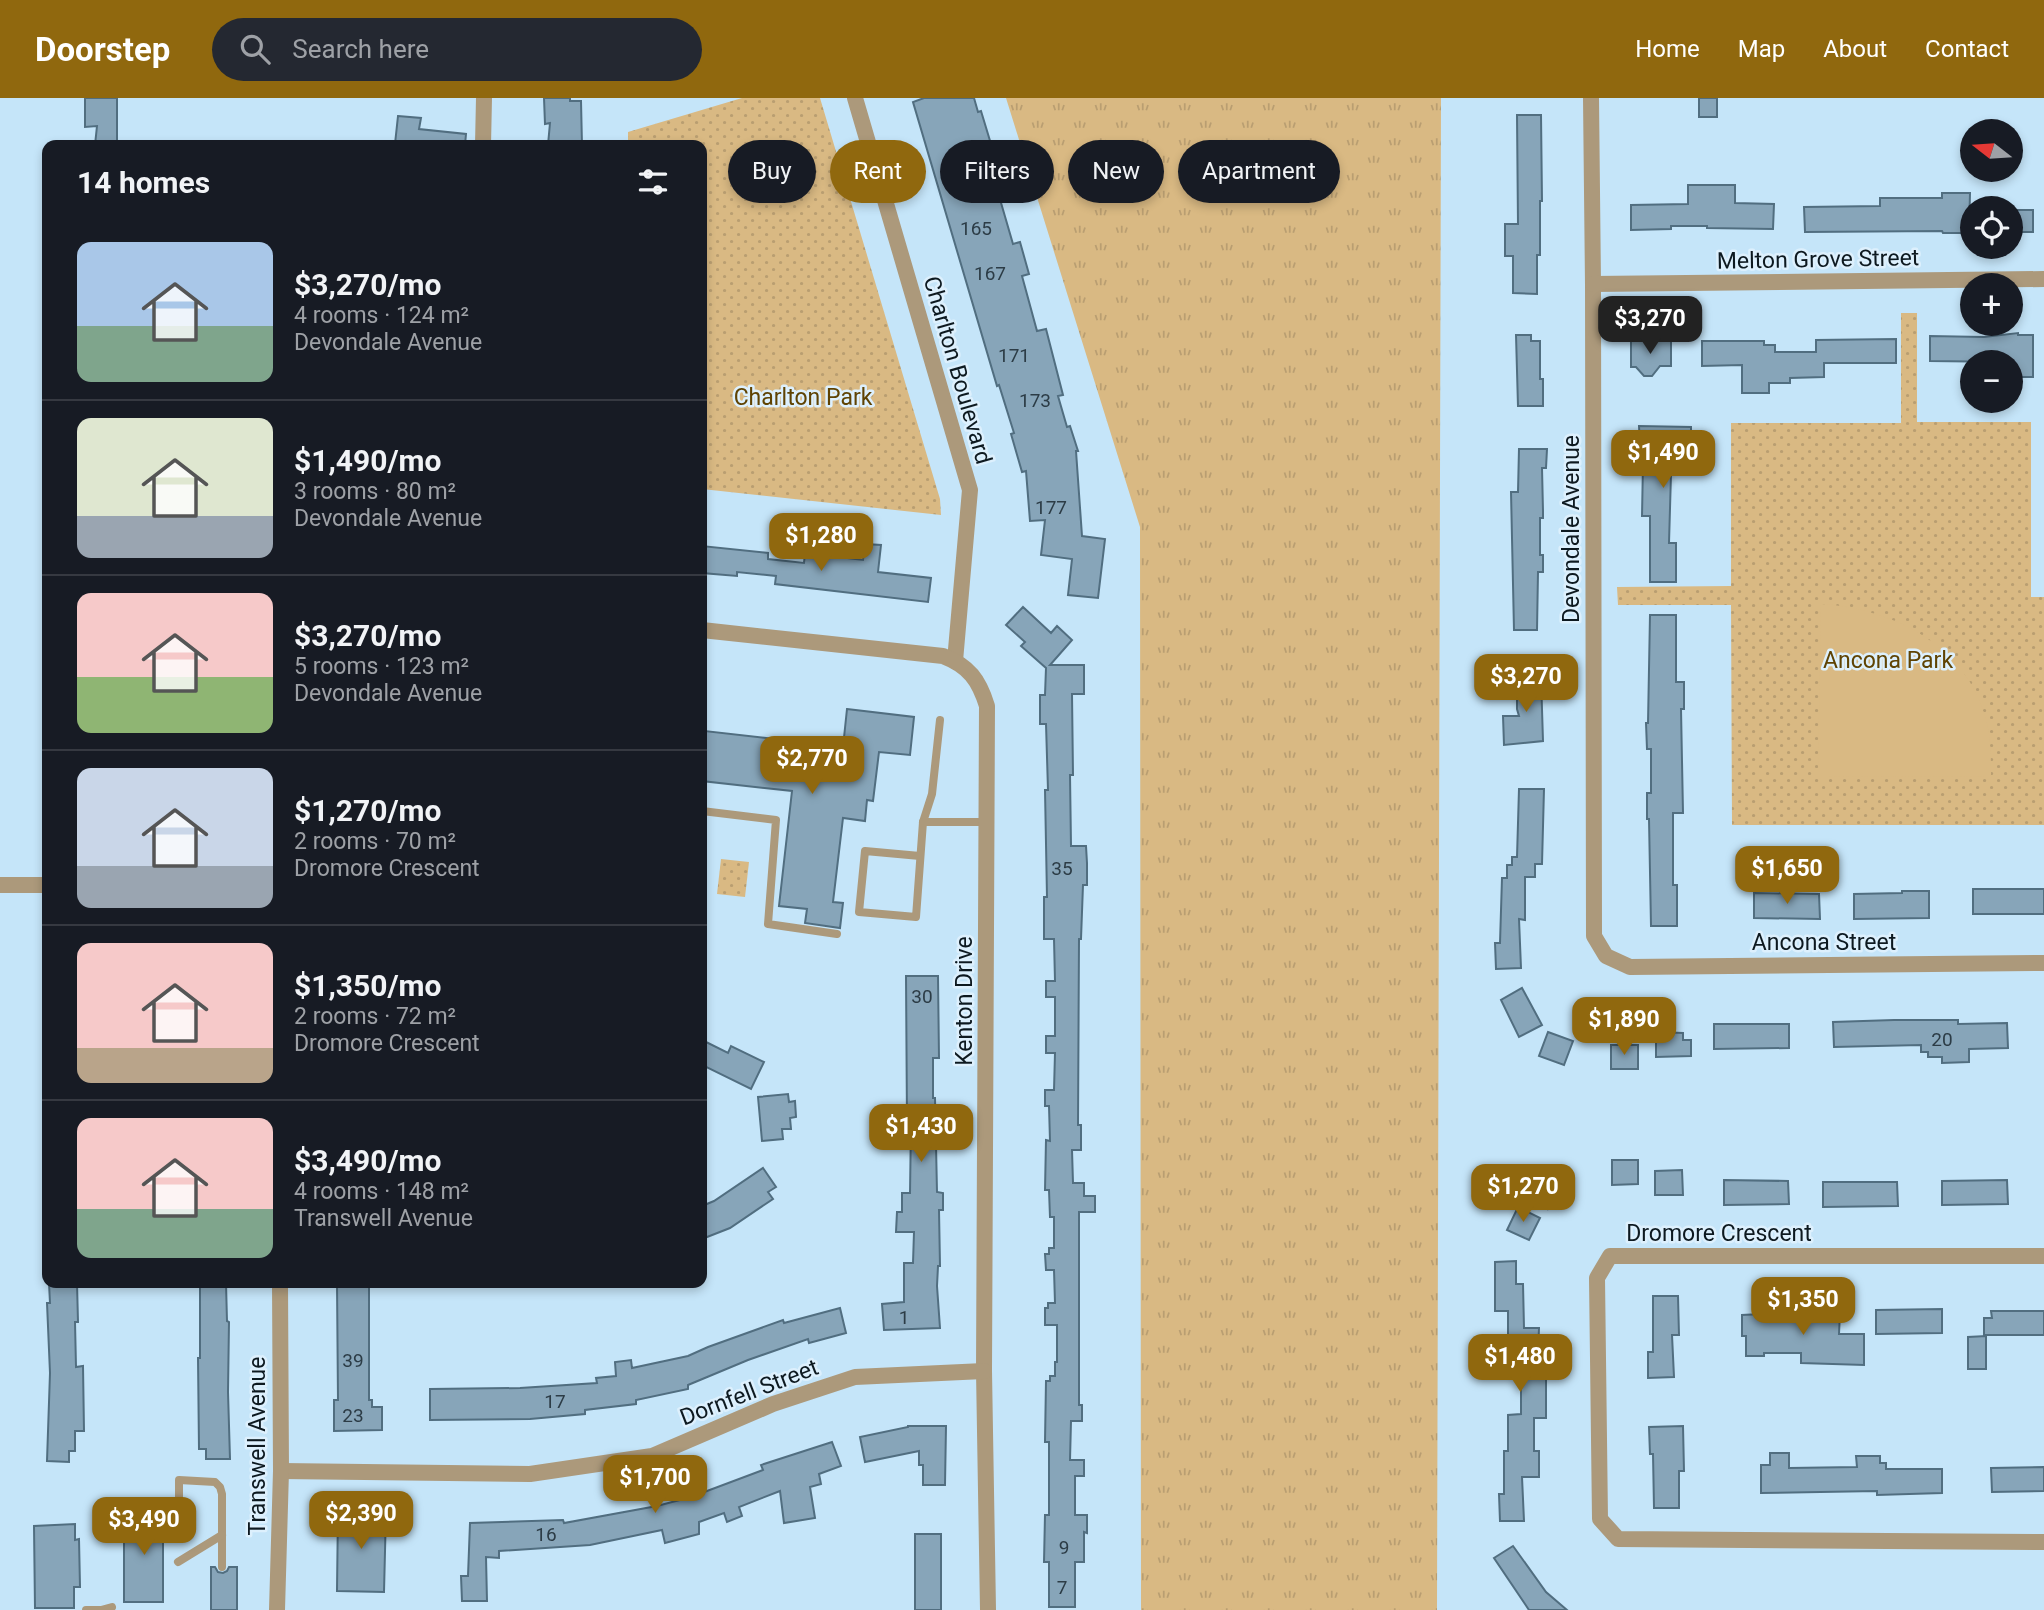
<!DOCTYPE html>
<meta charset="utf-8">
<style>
:root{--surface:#171b24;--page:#242831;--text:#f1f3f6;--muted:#9ea1a6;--line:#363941;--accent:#90680e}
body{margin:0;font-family:Roboto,sans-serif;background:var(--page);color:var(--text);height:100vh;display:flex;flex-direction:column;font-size:26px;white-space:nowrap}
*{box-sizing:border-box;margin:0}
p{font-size:23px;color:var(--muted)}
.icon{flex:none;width:38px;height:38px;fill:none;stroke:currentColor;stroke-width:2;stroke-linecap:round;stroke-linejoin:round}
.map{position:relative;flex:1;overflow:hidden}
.side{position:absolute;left:42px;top:42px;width:665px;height:1148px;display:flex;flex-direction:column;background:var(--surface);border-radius:14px;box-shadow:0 4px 10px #0003}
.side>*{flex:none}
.banner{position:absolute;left:728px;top:42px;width:665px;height:63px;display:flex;gap:14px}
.needle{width:46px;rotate:287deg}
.fabs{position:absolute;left:1960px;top:21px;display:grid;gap:14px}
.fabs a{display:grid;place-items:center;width:63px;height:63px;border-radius:50%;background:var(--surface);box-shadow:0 4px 10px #0003;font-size:35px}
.price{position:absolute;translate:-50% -60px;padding:0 16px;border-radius:14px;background:var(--accent);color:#fff;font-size:23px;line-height:46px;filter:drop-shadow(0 2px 4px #0008)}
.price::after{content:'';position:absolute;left:50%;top:42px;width:21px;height:16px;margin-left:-10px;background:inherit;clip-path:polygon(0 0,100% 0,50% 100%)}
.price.selected{background:#222;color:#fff}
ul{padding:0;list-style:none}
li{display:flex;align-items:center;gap:21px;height:175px;padding:0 35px}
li+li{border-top:2px solid var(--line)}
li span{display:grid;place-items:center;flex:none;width:196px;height:140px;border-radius:14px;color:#555}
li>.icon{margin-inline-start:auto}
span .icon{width:84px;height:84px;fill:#fffc;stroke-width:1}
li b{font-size:30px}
h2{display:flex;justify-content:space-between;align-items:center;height:84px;padding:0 35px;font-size:30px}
.chip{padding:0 24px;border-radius:32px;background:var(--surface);box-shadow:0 4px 10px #0003;font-size:24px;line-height:63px}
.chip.selected{background:var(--accent);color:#fff}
header{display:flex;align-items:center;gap:42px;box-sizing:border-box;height:98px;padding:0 35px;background:var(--accent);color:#fff}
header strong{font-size:33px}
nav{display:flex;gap:38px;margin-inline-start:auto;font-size:24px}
.search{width:490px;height:63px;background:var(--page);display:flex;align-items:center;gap:18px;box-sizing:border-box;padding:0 24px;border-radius:38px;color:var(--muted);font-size:26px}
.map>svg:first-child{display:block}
.grass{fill:url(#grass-tufts)}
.park{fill:url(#park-dots)}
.pitch{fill:#d9b983}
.building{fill:#87a5b9;stroke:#516e80;stroke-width:2}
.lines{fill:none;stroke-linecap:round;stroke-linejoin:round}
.lane{stroke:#ac997b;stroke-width:8}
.street{stroke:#ac997b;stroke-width:16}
.labels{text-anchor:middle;stroke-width:5;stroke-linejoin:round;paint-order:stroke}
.number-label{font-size:19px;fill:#2c3c46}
.street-label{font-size:23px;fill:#0d1920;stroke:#ddf0fd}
.park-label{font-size:23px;fill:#5f4303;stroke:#ddf0fd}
</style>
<header>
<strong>Doorstep</strong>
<div class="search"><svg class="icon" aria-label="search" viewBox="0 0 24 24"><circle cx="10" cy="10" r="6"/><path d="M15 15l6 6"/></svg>Search here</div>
<nav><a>Home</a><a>Map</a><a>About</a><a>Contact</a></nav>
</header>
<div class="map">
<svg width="2044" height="1512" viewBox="0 0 2044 1512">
<defs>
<pattern id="grass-tufts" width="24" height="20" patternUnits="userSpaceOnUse" patternTransform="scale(1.75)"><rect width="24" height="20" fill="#d9b983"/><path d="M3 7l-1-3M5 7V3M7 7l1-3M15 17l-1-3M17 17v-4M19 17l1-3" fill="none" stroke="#b99e71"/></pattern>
<pattern id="park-dots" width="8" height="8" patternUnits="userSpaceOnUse" patternTransform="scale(1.75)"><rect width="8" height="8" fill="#d9b983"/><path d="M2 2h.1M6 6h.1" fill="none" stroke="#b99e71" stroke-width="1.8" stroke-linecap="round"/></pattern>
</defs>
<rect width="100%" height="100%" fill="#c5e5f9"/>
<path class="grass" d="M1006,0h435l-4,1512h-296l-1,-1083z"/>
<g class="park">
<path d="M742,0h78l120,401 1,16 -239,-26v-344h-74v-13z"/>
<path d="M1901,215h16v109h114v175h13v228h-312l-1,-220h-113l-1,-18 114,-1v-163h170z"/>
<path d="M721,761l28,3 -4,35 -28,-3z"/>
</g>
<path class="pitch" d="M1821,506c68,4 142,39 163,109 7,20 7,43 7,64l-168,-1 -5,-5z"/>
<g class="building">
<path d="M85,0h32v47h-22l2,-19 -12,1z"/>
<path d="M544,0h26v3h11l1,44h-34l2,-22 -5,1z"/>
<path d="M924,0h50l4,14 3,-1 23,76 -7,2 16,55 7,-2 9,32 -7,2 15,55 9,-2 17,66 -5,1 9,31 3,-1 8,25h-2l6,85 23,3 -7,59 -30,-3 4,-36 -31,-4 4,-35 -15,1 -4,-50 -4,1 -11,-38 3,-1 -15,-48 -2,1 -84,-284z"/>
<rect x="1699" y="0" width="18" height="19"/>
<path d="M1517,17h24l1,86h-2v54h-3v39l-24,-1v-37h-8v-32h13z"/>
<path d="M398,18l23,2 -2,11 47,5 -1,11 -70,-1z"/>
<path d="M1688,87h47v18l39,1 -1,25 -66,-1v-2h-36v3l-40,1v-25l57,-1z"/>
<path d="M1942,95h28l-1,40h-26l-1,-2 -137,1 -1,-25 76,-1v-8h62z"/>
<rect x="2011" y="112" width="22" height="22"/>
<path d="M2018,235v2h15v42h-22v-15l-81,-1v-25l54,1z"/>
<path d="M1516,237h15v6h9v38h3v27h-25z"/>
<path d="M1896,241v24h-72v14l-34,1v5h-21v10h-27v-28l-40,1v-25h62v4h11v7h41v-12z"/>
<path d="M1631,243h40v25h-11l-8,10h-8l-8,-9h-5z"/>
<path d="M1639,328l52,1v20h7l-1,16h-6l1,11h-21l-2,69h7v39h-26v-66h-8l1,-53h-2z"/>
<path d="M1519,351h28l-1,19h-4l1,43v7h-3v37h3v17h-5l-1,58h-23l-3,-138h7z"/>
<path d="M865,446l16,1 -3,27 53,6 -3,24 -153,-18 1,-8 -39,-4v4l-35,-3v-27l66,7v6l36,4 1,-10 58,7z"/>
<path d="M1023,509l28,26 6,-7 15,14 -22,25h34v29h-12l1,81h-3l1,71h15l1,17v22h-4l-2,54h-2l-1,186h3v25h-9l1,33h11v13h11v16h-16v193h3v16h-11l-1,39h14v16h-9v39h12v18l-3,-1v30h-9v45h-26v-45h-5l1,-47h4v-73h-4l1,-61h4v-5h5v-14h2v-37h-12v-17h3v-5h7l-1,-33h-8l-1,-16h4v-6h5v-31h-4l-1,-27h-4l1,-50 4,1 -1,-35h-4v-16h9l1,-37h-9v-17h9v-39h-9v-16h9l-1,-42h-10v-42h3l-2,-107h3l-2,-66h-6v-29h5l1,-27 -25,-22 4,-4 -19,-17z"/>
<path d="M1650,517h26v67h8v27h-3l2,104h-10v72h4v41h-26l-2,-107h-2v-26h4v-44h-4l-1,-26h2z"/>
<path d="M1517,579h24l2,64 -39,4 -1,-29h16l-2,-7z"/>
<path d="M847,611l67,8 -4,38 -31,-3 -6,49 -6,-1 -2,21 -22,-3 -10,84 10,1 -3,25 -35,-5 2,-14 -28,-3 13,-115 -90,-10v-23l3,-27 138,16z"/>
<path d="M1519,691h25l-2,75h-7v13h-10v43l-6,-1 2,49 -25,1 -1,-26h5l2,-65h5v-13h5v-8h5z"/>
<rect x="1973" y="791" width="71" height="25"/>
<path d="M1902,793h27v27l-75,1v-25l48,-1z"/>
<path d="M1754,795l65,1 1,25 -66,-1z"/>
<path d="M906,878h32l1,82h-6v40h2l2,94 6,1v17h-4l1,56h-2l-1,20 3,42 -56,2 -2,-26 22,-2v-39h9l1,-31h-18l1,-20h5v-19h8l1,-70h-4z"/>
<path d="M1522,890l20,37 -23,12 -18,-37z"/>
<path d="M1894,922h64v4l49,-1 1,25 -39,1v13l-27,1v-6h-14v-5h-7v-7l-87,2 -1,-25z"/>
<path d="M1714,926h75v24l-75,1z"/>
<path d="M1548,934l25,9 -9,24 -25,-9z"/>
<path d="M1656,934l27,1v7h8v16l-35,1z"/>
<path d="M702,942l26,13 3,-7 33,16 -13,27 -49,-24z"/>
<rect x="1611" y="947" width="27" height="24"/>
<path d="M788,996l1,8 6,-1 1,16 -6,1 1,11h-9l1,10 -21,2 -4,-44z"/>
<path d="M1612,1062h26v24l-26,1z"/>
<path d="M763,1070l13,19 -8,5 5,7 -43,29 -28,11v-33l12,-5z"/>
<path d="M1682,1072l1,25h-28v-24z"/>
<path d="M1557,1076l13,21 -22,14 -13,-21z"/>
<path d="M1724,1082l64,1 1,23 -65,1z"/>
<path d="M2007,1082l1,24 -66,1v-24z"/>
<path d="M1823,1084h74l1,24 -75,1z"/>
<path d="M1518,1109l22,11 -11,22 -22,-10z"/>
<path d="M1516,1163v23h7l1,44h15l-2,51 9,-1v40h-12v33h5v26h-17l2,44h-24l-1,-27h5v-43h4v-36l13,-1v-56h-13v-47h-13v-49z"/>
<path d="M49,1185h28l1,39h-3l1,45 7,-1 1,65h-9v20h-6v11l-22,-1 3,-88 -3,-70h3z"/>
<path d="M200,1185h26l1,38 2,1 -1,70 2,67h-24v-10h-7l-1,-91h2z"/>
<path d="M337,1185h32v117h3v7h10v23l-48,1v-31h4z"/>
<path d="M1653,1198h25l1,39h-7l2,42 -26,1v-26h5z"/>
<path d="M840,1210l6,25 -37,10 -1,-4 -60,21 -60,25v4l-52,11v4l-51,6v4l-55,5 -100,1v-31l90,-1 77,-5 -1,-5 20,-2 -1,-14 16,-2 1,8 56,-12 20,-9 75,-27 1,3z"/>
<path d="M1942,1211v24l-66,1v-24z"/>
<path d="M1991,1213h53v24h-60v-17h8z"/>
<path d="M1762,1214l78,1 -1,21h25v31l-63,-2v-10h-37v3h-18v-20h-4v-21l20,-1z"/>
<path d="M1986,1238v33h-18v-32z"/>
<path d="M908,1328h38l-1,59h-22v-20h-4v-14l-54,11 -5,-25 48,-10z"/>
<path d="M1683,1328l1,45h-5v37h-25l-1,-54h-3l-1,-27z"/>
<path d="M832,1344l9,24 -22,8 2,10 -11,3 5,31 -31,5 -4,-32 -41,16 3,9 -15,6 -3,-9 -25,9v12l-34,9 -3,-13 -72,15 -91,6v7l-13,-1 1,44h-25l-1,-25h7l2,-53 93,-3 1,3 93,-17 34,-9 72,-27 -2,-5z"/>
<path d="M1770,1355h19v15l68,-1 -1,-11h24v7h6v6h56v24l-65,2v-4l-116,2v-28h9z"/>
<path d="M2044,1369v24l-52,1 -1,-24z"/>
<path d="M338,1411l48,2 -2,81 -47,-1z"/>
<rect x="124" y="1414" width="39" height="90"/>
<path d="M75,1426v16l4,-1 1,48h-6v21h-39l-1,-82z"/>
<rect x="915" y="1436" width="26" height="76"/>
<path d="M1513,1448l33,46 21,18h-38l-35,-52z"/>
<path d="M211,1469h4l3,5 5,1 4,-2 2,-4h8v43h-26z"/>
</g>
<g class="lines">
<g class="lane">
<path d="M702,713l74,9 -8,104 69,10"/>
<path d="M923,724l9,-28 8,-74"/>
<path d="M920,758l-55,-5 -6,61 57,5 7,-95h64"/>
<path d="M179,1403v-21l36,2 5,5 2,7v73"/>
<path d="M178,1464l44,-27"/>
<path d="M86,1512h15l11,-3"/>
</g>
<g class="street">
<path d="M855,0l115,392 -15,171"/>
<path d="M1591,0l2,186 1,652 12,20 24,11 414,-4"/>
<path d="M483,47l1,-47"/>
<path d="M1593,186l451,-5"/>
<path d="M702,532l241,26c26,10 36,24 44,50l-3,665 4,239"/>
<path d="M0,787h47"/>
<path d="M2044,1158h-434l-13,22 3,241 18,20 426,3"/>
<path d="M281,1373l249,3 122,-18 121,-52 82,-27 129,-6"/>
<path d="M277,1512l4,-139 -1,-188"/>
</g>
</g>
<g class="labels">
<g class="number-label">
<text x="976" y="137">165</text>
<text x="990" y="182">167</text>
<text x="1014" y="264">171</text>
<text x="1035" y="309">173</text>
<text x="1051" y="416">177</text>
<text x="1062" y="777">35</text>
<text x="922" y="905">30</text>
<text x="1942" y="948">20</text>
<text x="904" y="1226">1</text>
<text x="353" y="1269">39</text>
<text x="555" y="1310">17</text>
<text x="353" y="1324">23</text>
<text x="546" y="1443">16</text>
<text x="1064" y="1456">9</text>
<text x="1062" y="1496">7</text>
</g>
<g class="street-label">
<text transform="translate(1818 161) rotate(-1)" y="8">Melton Grove Street</text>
<text transform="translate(958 272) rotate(74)" y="8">Charlton Boulevard</text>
<text transform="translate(1571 431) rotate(-90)" y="8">Devondale Avenue</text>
<text x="1824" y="852">Ancona Street</text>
<text transform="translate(964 903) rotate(-90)" y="8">Kenton Drive</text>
<text x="1719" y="1143">Dromore Crescent</text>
<text transform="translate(749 1294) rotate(-21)" y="8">Dornfell Street</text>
<text transform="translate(257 1348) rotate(-90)" y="8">Transwell Avenue</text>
</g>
<g class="park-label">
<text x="803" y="307">Charlton Park</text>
<text x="1888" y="570">Ancona Park</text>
</g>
</g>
</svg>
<div class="fabs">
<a><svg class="needle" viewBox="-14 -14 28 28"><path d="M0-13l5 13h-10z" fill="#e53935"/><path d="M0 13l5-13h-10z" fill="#9ea1a6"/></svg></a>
<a><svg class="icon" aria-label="locate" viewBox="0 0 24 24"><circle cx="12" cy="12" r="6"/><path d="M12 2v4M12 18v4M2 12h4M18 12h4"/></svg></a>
<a>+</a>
<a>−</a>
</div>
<b class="price selected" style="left:1650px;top:258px">$3,270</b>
<b class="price" style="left:1663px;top:392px">$1,490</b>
<b class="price" style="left:821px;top:475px">$1,280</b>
<b class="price" style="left:1526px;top:616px">$3,270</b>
<b class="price" style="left:812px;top:698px">$2,770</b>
<b class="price" style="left:1787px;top:808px">$1,650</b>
<b class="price" style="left:1624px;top:959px">$1,890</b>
<b class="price" style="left:921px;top:1066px">$1,430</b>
<b class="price" style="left:1523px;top:1126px">$1,270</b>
<b class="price" style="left:1803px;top:1239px">$1,350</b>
<b class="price" style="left:1520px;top:1296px">$1,480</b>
<b class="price" style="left:655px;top:1417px">$1,700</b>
<b class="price" style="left:361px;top:1453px">$2,390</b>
<b class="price" style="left:144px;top:1459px">$3,490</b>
<div class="banner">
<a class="chip">Buy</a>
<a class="chip selected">Rent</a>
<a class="chip">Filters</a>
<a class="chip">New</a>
<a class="chip">Apartment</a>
</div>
<section class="side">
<h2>14 homes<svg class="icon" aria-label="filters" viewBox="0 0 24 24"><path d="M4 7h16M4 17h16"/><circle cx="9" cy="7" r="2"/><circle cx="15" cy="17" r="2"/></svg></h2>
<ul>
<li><span style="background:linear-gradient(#a9c7e8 60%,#7fa58c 0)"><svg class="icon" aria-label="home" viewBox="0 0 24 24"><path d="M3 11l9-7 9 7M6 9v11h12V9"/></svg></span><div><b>$3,270/mo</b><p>4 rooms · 124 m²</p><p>Devondale Avenue</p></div></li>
<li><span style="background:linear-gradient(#dfe7d0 70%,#9aa5b1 0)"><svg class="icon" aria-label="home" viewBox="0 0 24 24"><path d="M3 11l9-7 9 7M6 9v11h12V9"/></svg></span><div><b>$1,490/mo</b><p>3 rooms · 80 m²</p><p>Devondale Avenue</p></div></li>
<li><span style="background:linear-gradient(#f6c9c9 60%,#8fb573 0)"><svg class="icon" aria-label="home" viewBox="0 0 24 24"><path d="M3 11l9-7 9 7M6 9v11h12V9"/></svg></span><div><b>$3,270/mo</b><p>5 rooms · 123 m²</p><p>Devondale Avenue</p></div></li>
<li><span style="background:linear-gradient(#c9d6e8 70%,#9aa5b1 0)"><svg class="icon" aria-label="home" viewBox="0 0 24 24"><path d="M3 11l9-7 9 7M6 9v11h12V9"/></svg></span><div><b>$1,270/mo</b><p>2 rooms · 70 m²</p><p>Dromore Crescent</p></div></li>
<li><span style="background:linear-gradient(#f6c9c9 75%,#b9a48a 0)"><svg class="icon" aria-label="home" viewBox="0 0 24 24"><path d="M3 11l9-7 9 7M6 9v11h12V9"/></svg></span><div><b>$1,350/mo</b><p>2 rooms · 72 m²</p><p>Dromore Crescent</p></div></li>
<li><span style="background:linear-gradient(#f6c9c9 65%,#7fa58c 0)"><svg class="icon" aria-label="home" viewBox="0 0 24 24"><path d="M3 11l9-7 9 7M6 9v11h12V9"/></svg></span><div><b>$3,490/mo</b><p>4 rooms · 148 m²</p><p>Transwell Avenue</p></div></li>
</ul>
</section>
</div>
